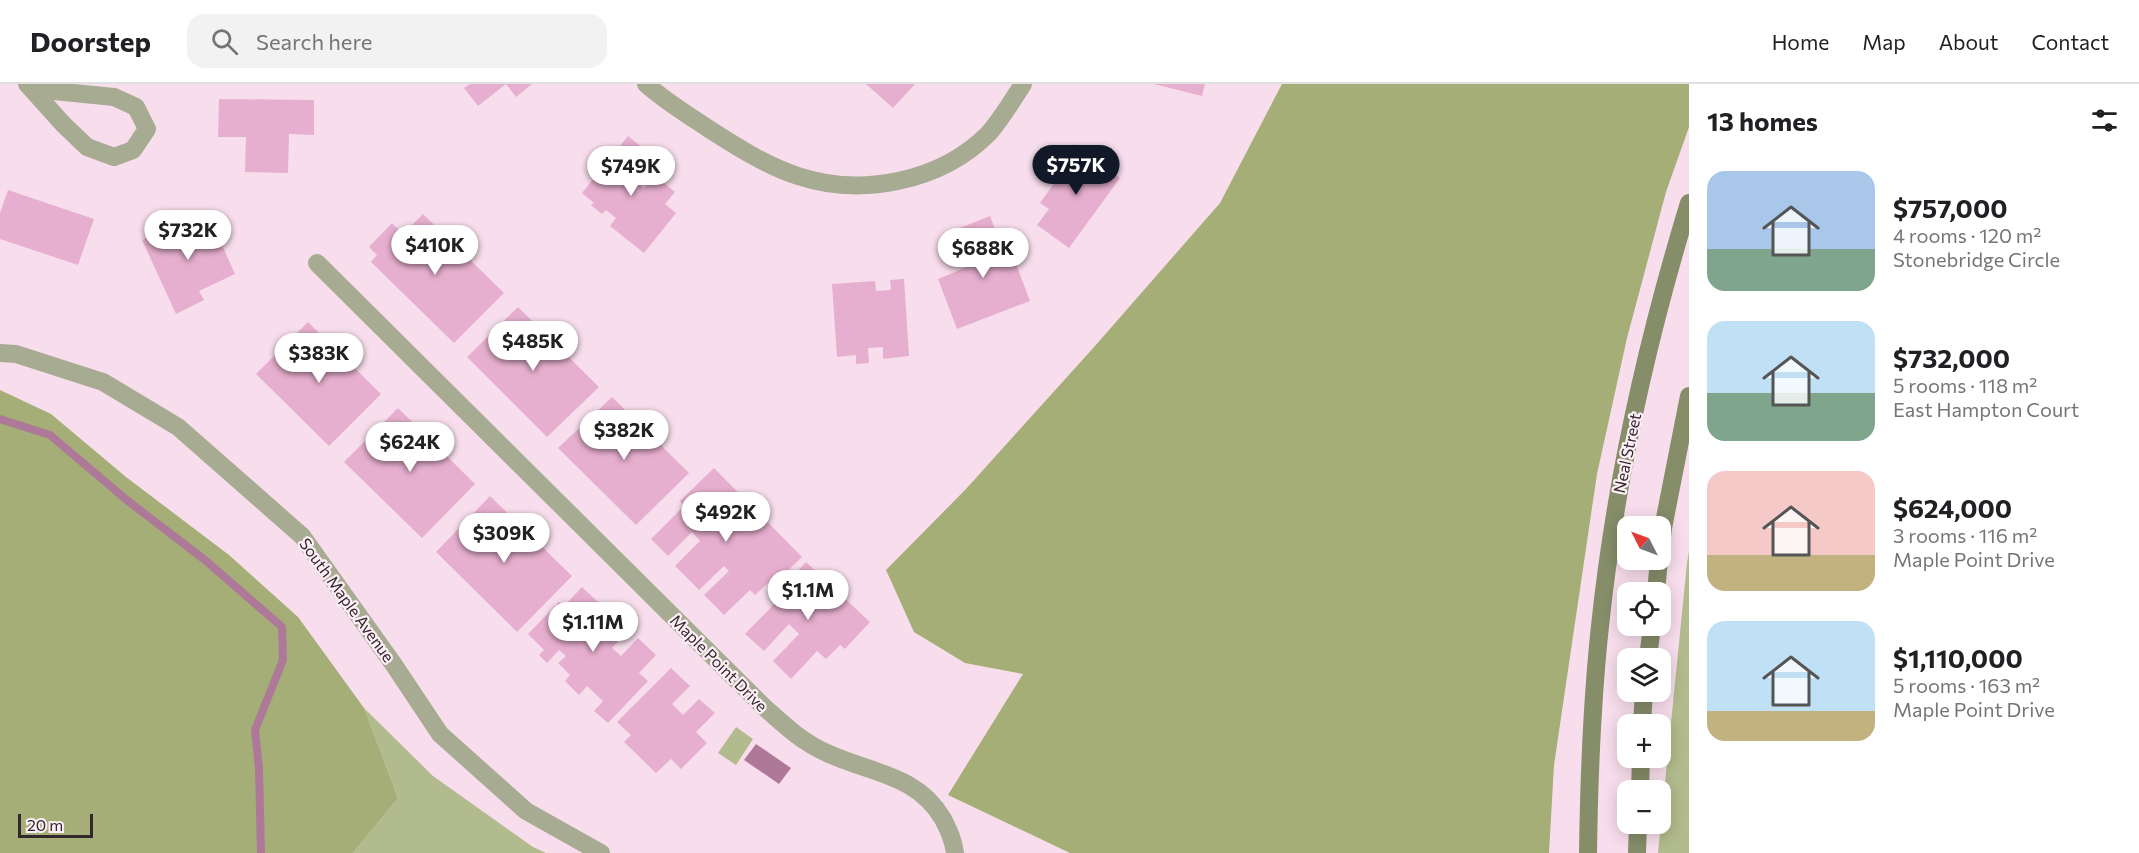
<!DOCTYPE html>
<meta charset="utf-8">
<style>
:root{--surface:#fff;--page:#f2f2f2;--text:#202124;--muted:#757577;--line:#e0e0e0;--accent:#111827}
body{margin:0;font-family:Commissioner,sans-serif;background:var(--page);color:var(--text);height:100vh;display:flex;flex-direction:column;font-size:22px;white-space:nowrap}
*{box-sizing:border-box;margin:0}
p{font-size:20px;color:var(--muted)}
.icon{flex:none;width:33px;height:33px;fill:none;stroke:currentColor;stroke-width:2;stroke-linecap:round;stroke-linejoin:round}
.map{position:relative;flex:1;overflow:hidden}
.side{display:flex;flex-direction:column;background:var(--surface);width:450px}
.side>*{flex:none}
.needle{width:39px;rotate:312deg}
.controls{position:absolute;left:1617px;top:432px;display:grid;gap:12px}
.controls a{display:grid;place-items:center;width:54px;height:54px;border-radius:12px;background:var(--surface);box-shadow:0 3px 15px #0003;font-size:30px}
.scale{position:absolute;left:18px;bottom:15px;width:75px;box-sizing:border-box;padding-left:6px;border:3px solid #31272d;border-top:0;font-size:16px;line-height:21px;white-space:nowrap;color:#31272d;-webkit-text-stroke:4px #feeff7;paint-order:stroke}
.price{position:absolute;translate:-50% -51px;padding:0 14px;border-radius:21px;background:#fff;color:#222;font-size:20px;line-height:39px;filter:drop-shadow(0 2px 3px #0008)}
.price::after{content:'';position:absolute;left:50%;top:36px;width:18px;height:14px;margin-left:-9px;background:inherit;clip-path:polygon(0 0,100% 0,50% 100%)}
.price.on{background:var(--accent);color:#fff}
ul{padding:0;list-style:none}
li{display:flex;align-items:center;gap:18px;height:150px;padding:0 18px}
li span{display:grid;place-items:center;flex:none;width:168px;height:120px;border-radius:18px;color:#555}
li>.icon{margin-inline-start:auto}
span .icon{width:72px;height:72px;fill:#fffc;stroke-width:1}
li b{font-size:26px}
h2{display:flex;justify-content:space-between;align-items:center;height:72px;padding:0 18px;font-size:26px}
header{display:flex;align-items:center;gap:36px;box-sizing:border-box;height:84px;padding:0 30px;background:var(--surface);border-bottom:2px solid var(--line)}
header strong{font-size:28px}
nav{display:flex;gap:33px;margin-inline-start:auto;font-size:21px}
.search{width:420px;height:54px;background:var(--page);display:flex;align-items:center;gap:15px;box-sizing:border-box;padding:0 21px;border-radius:18px;color:var(--muted);font-size:22px}
main{display:flex;flex:1;min-height:0}
.map>svg:first-child{display:block}
.green{fill:#b2bb8d}
.forest{fill:#a4ae76}
.water{fill:#ae7998}
.lines{fill:none;stroke-linecap:round;stroke-linejoin:round}
.stream{stroke:#ae7998;stroke-width:8}
.building{fill:#e7afcf}
.street{stroke:#a6ab92;stroke-width:18}
.secondary{stroke:#868d69;stroke-width:18}
.labels{text-anchor:middle;stroke-width:4.5;stroke-linejoin:round;paint-order:stroke}
.street-label{font-size:16px;fill:#31272d;stroke:#feeff7}
</style>
<header>
<strong>Doorstep</strong>
<div class="search"><svg class="icon" aria-label="search" viewBox="0 0 24 24"><circle cx="10" cy="10" r="6"/><path d="M15 15l6 6"/></svg>Search here</div>
<nav><a>Home</a><a>Map</a><a>About</a><a>Contact</a></nav>
</header>
<main>
<div class="map">
<svg width="1689" height="769" viewBox="0 0 1689 769">
<rect width="100%" height="100%" fill="#f8deec"/>
<g class="green">
<path d="M1689,467v302h-31l29,-290z"/>
<path d="M364,624l69,68 100,71 13,6h-193l45,-55z"/>
<path d="M736,643l17,12 -17,26 -18,-12z"/>
</g>
<g class="forest">
<path d="M1282,0h407v43l-23,65 -39,146 -30,136 -43,291 -5,88h-479l-122,-58 75,-121 -58,-11 -51,-31 -28,-62 80,-81 129,-143 125,-143z"/>
<path d="M0,306l51,24 75,63 103,78 69,62 66,91 34,90 -45,55h-353z"/>
</g>
<path class="water" d="M756,660l35,24 -12,16 -35,-24z"/>
<g class="lines">
<path class="stream" d="M0,335l50,16 78,66 77,59 77,67 1,33 -28,70 4,39 2,84"/>
</g>
<g class="building">
<path d="M470,0h62l-16,13 -10,-13 -28,22 -14,-18z"/>
<path d="M866,0h49l-22,24z"/>
<path d="M1154,0h51l-3,12z"/>
<path d="M219,15l95,1v35l-25,-1 -1,39 -43,-1 1,-35h-28z"/>
<path d="M628,52l22,18 -19,23 13,11 10,-13 21,17 -10,12 11,9 -32,40 -34,-27 6,-8 -10,-8 -4,4 -11,-9 3,-2 -12,-10z"/>
<path d="M1074,60l46,34 -51,70 -32,-23 12,-16 -9,-6 23,-32 -6,-4z"/>
<path d="M8,106l86,29 -16,46 -78,-26v-26z"/>
<path d="M423,130l81,79 -50,50 -83,-81 6,-7 -8,-8 23,-24 11,11z"/>
<path d="M209,132l26,58 -36,17 5,9 -28,14 -34,-74 36,-17 4,6z"/>
<path d="M990,132l18,48 7,-3 15,40 -73,28 -19,-50 36,-15 -14,-36z"/>
<path d="M904,195l5,77 -26,3v-12l-15,1 1,15 -13,1v-9l-19,2 -5,-73 43,-3 1,10 15,-1 -1,-10z"/>
<path d="M518,223l81,80 -52,50 -80,-80z"/>
<path d="M308,238l73,72 -52,52 -73,-72z"/>
<path d="M612,313l77,76 -53,52 -78,-77z"/>
<path d="M398,324l77,76 -53,54 -78,-76z"/>
<path d="M714,384l88,89 -29,28 -5,-2 -13,12 -5,-5 -26,25 -20,-20 25,-24 -5,-5 -25,24 -24,-24 25,-25 -8,-9 -24,24 -17,-17 33,-33 -4,-5z"/>
<path d="M490,412l82,80 -55,56 -81,-80z"/>
<path d="M806,478l64,60 -25,27 -5,-4 -14,14 -9,-8 -26,28 -18,-18 26,-27 -10,-10 -25,27 -19,-17 33,-34 -4,-4z"/>
<path d="M582,503l17,16 -15,16 10,11 16,-18 18,18 -16,18 9,8 17,-18 18,17 -17,18 9,8 -40,42 -14,-12 9,-10 -16,-15 -8,9 -14,-14 5,-6 -12,-12 8,-7 -7,-6 -12,13 -8,-8 5,-5 -16,-16 31,-32 5,4z"/>
<path d="M671,584l19,18 -18,18 11,11 16,-16 16,14 -19,19 11,11 -26,26 -10,-10 -15,14 -32,-31 7,-7 -14,-13z"/>
</g>
<g class="lines">
<g class="street">
<path d="M27,0l36,40 24,23 27,10 19,-7 14,-21 -11,-22 -22,-10 -80,-8"/>
<path d="M646,0c19,17 42,31 63,45 28,18 58,37 89,47 63,21 143,6 191,-43 13,-15 23,-32 34,-49"/>
<path d="M317,179l447,444c20,18 38,35 63,46 42,20 90,21 116,66 6,12 10,20 12,34"/>
<path d="M0,269l16,1 87,28 75,45 124,109 92,129 46,69 86,77 75,42"/>
</g>
<g class="secondary">
<path d="M1660,467l3,-23 26,-132"/>
<path d="M1656,508l3,-32"/>
<path d="M1648,574l4,-32"/>
<path d="M1642,640l2,-32"/>
<path d="M1640,706l1,-32"/>
<path d="M1588,769c1,-76 4,-152 12,-227 15,-143 47,-286 89,-423"/>
<path d="M1637,769l1,-29"/>
</g>
</g>
<g class="labels">
<g class="street-label">
<text transform="translate(1627 369) rotate(-78)" y="6">Neal Street</text>
<text transform="translate(347 516) rotate(54)" y="6">South Maple Avenue</text>
<text transform="translate(719 579) rotate(45)" y="6">Maple Point Drive</text>
</g>
</g>
</svg>
<div class="controls">
<a><svg class="needle" viewBox="-14 -14 28 28"><path d="M0-13l5 13h-10z" fill="#e53935"/><path d="M0 13l5-13h-10z" fill="#757577"/></svg></a>
<a><svg class="icon" aria-label="locate" viewBox="0 0 24 24"><circle cx="12" cy="12" r="6"/><path d="M12 2v4M12 18v4M2 12h4M18 12h4"/></svg></a>
<a><svg class="icon" aria-label="layers" viewBox="0 0 24 24"><path d="M12 4l9 5-9 5-9-5zM3 14l9 5 9-5"/></svg></a>
<a>+</a>
<a>−</a>
</div>
<div class="scale">20 m</div>
<b class="price on" style="left:1076px;top:112px">$757K</b>
<b class="price" style="left:631px;top:113px">$749K</b>
<b class="price" style="left:188px;top:177px">$732K</b>
<b class="price" style="left:435px;top:192px">$410K</b>
<b class="price" style="left:983px;top:195px">$688K</b>
<b class="price" style="left:533px;top:288px">$485K</b>
<b class="price" style="left:319px;top:300px">$383K</b>
<b class="price" style="left:624px;top:377px">$382K</b>
<b class="price" style="left:410px;top:389px">$624K</b>
<b class="price" style="left:726px;top:459px">$492K</b>
<b class="price" style="left:504px;top:480px">$309K</b>
<b class="price" style="left:808px;top:537px">$1.1M</b>
<b class="price" style="left:593px;top:569px">$1.11M</b>
</div>
<section class="side">
<h2>13 homes<svg class="icon" aria-label="filters" viewBox="0 0 24 24"><path d="M4 7h16M4 17h16"/><circle cx="9" cy="7" r="2"/><circle cx="15" cy="17" r="2"/></svg></h2>
<ul>
<li><span style="background:linear-gradient(#a9c7e8 65%,#7fa58c 0)"><svg class="icon" aria-label="home" viewBox="0 0 24 24"><path d="M3 11l9-7 9 7M6 9v11h12V9"/></svg></span><div><b>$757,000</b><p>4 rooms · 120 m²</p><p>Stonebridge Circle</p></div></li>
<li><span style="background:linear-gradient(#bfe0f5 60%,#7fa58c 0)"><svg class="icon" aria-label="home" viewBox="0 0 24 24"><path d="M3 11l9-7 9 7M6 9v11h12V9"/></svg></span><div><b>$732,000</b><p>5 rooms · 118 m²</p><p>East Hampton Court</p></div></li>
<li><span style="background:linear-gradient(#f6c9c9 70%,#c2b280 0)"><svg class="icon" aria-label="home" viewBox="0 0 24 24"><path d="M3 11l9-7 9 7M6 9v11h12V9"/></svg></span><div><b>$624,000</b><p>3 rooms · 116 m²</p><p>Maple Point Drive</p></div></li>
<li><span style="background:linear-gradient(#bfe0f5 75%,#c2b280 0)"><svg class="icon" aria-label="home" viewBox="0 0 24 24"><path d="M3 11l9-7 9 7M6 9v11h12V9"/></svg></span><div><b>$1,110,000</b><p>5 rooms · 163 m²</p><p>Maple Point Drive</p></div></li>
</ul>
</section>
</main>
